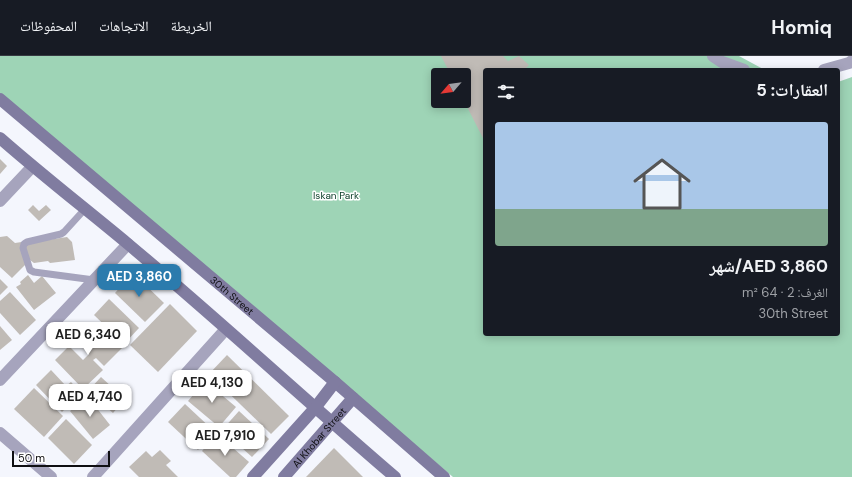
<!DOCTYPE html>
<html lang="ar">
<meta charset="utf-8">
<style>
:root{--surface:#171b24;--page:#242831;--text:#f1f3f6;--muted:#9ea1a6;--line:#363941;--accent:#2b7bad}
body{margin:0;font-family:"DM Sans","Noto Naskh Arabic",sans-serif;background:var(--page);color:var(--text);direction:rtl;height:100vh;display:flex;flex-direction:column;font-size:15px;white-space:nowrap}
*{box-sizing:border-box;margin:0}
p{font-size:13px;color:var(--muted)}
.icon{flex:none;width:22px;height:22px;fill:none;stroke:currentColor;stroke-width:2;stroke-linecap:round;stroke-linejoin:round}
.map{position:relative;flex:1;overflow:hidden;direction:ltr}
.panel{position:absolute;left:483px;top:12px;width:357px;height:268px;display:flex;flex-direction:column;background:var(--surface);border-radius:4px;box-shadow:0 2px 10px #0003;direction:rtl}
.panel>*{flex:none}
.needle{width:26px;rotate:242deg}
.tools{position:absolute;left:431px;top:12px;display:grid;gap:8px}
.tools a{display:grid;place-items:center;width:40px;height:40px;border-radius:4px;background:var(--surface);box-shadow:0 2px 10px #0003;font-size:20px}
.scale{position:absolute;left:12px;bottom:10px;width:98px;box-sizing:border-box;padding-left:4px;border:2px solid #0f0f12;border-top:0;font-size:11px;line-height:14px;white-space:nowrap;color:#0f0f12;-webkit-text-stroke:3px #fff;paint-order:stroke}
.price{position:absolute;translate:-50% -34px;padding:0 9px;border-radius:8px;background:#fff;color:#222;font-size:13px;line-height:26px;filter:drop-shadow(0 1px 2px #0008)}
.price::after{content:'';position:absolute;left:50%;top:24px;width:12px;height:9px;margin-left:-6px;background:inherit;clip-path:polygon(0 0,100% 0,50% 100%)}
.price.current{background:var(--accent);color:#fff}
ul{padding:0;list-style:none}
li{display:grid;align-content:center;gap:8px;height:212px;padding:0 12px}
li+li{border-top:1px solid var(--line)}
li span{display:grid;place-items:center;height:124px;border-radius:4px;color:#555}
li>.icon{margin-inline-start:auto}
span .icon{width:72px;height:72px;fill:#fffc;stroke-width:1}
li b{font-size:17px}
h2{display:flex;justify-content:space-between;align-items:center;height:48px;padding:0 12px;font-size:17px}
header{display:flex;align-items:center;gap:24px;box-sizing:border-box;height:56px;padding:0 20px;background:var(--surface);border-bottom:1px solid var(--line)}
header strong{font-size:19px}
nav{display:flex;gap:22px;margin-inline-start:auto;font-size:14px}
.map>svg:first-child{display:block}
.green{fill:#9ed4b6;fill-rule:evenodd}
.building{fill:#c0bbb6}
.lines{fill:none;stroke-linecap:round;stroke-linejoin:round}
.lane{stroke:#a6a4bd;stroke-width:7}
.street{stroke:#a6a4bd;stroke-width:12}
.secondary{stroke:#807ca0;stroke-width:12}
.labels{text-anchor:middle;stroke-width:3;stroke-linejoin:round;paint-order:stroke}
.park-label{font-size:10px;fill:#0e402b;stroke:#fff}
.street-label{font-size:10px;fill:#0f0f12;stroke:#fff}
</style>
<header>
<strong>Homiq</strong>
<nav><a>الخريطة</a><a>الاتجاهات</a><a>المحفوظات</a></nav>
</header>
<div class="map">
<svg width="852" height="421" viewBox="0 0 852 421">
<rect width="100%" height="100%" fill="#f4f6fd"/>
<path class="green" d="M0,0h739l26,14h-280v264h353v-252l14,-5v400h-399l-453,-384zM438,19h26v26h-26z"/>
<g class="building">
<path d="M441,0h62l5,5 11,-5 10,9 -3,3 3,2h-44v72l-21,-41v-26h-13z"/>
<path d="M0,103l7,7 -7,8z"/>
<path d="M33,149l6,6 7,-6 5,5 -12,11 -11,-11z"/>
<path d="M7,180l8,7 33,-5 -1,2 20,-3 5,5 3,18 -25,3 -2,-2 -14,2 -4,-3 -18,18 -12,-11v-27l1,-1 -1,1v-3z"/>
<path d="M133,217l31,30 -19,19 -30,-29z"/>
<path d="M28,219l6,8 8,-7 14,17 -22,17 -18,-23 5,-3 -1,-2z"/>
<path d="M0,223l8,8 -8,8z"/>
<path d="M10,236l26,28 -16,15 -20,-22v-12z"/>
<path d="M109,243l30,29 -15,16 -30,-29z"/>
<path d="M170,248l27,27 -39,41 -28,-27z"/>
<path d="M89,267l15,16 5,-4 13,13 -18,18 -8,-8 -3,2 10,10 -20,19 -28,-29 14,-14 14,14 6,-6 -15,-15z"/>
<path d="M0,270l12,14 -12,10z"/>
<path d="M227,299l62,61 -18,18 -62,-60z"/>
<path d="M51,314l15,16 5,-4 10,11 -19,19 -26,-27z"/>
<path d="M101,321l24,22 -12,14 -25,-22z"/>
<path d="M205,325l31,26 -17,20 -31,-26z"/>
<path d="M34,332l29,28 -19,21 -30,-28z"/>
<path d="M88,341l22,28 -17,14 -23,-28z"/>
<path d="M185,348l29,27 -16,19 -30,-28z"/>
<path d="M239,355l30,28 -17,18 -30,-27z"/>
<path d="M66,363l26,26 -18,19 -26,-26z"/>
<path d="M217,378l32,28 -13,15h-6l-28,-26z"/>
<path d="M334,392l29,29h-57z"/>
<path d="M160,394l11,11 -5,4 12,12h-39l-10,-10 17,-16 6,6z"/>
</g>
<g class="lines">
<path class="lane" d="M85,153l-21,23 -3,2 -34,8 -3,2 -1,4 7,22 4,2 60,8"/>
<g class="street">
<path d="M713,0l9,6 22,8"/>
<path d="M824,14l25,-7 3,-2"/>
<path d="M0,145l32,-34"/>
<path d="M0,324l128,-136"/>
<path d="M0,377l51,44"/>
<path d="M93,421l133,-148"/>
</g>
<g class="secondary">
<path id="s1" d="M0,43l335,283 109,95"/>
<path d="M0,82c42,37 86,71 128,106 91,76 177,156 267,233"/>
<path d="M253,421l62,-69 20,-26"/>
<path id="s2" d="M284,421l69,-79"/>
</g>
</g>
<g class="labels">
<g class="park-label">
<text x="336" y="143">Iskan Park</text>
</g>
<g class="street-label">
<text dy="4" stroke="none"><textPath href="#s1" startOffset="304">30th Street</textPath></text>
<text dy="4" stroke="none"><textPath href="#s2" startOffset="53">Al Khobar Street</textPath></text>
</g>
</g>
</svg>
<div class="tools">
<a><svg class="needle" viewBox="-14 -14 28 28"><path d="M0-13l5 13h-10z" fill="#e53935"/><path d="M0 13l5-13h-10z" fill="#9ea1a6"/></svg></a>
</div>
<div class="scale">50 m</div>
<b class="price current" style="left:139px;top:242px">AED 3,860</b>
<b class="price" style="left:88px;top:300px">AED 6,340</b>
<b class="price" style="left:212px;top:348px">AED 4,130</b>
<b class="price" style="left:90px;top:362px">AED 4,740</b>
<b class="price" style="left:225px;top:401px">AED 7,910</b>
<section class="panel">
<h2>العقارات: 5<svg class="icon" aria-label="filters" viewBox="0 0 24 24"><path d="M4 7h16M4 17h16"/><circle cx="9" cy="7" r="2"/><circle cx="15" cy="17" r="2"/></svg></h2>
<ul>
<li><span style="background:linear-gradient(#a9c7e8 70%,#7fa58c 0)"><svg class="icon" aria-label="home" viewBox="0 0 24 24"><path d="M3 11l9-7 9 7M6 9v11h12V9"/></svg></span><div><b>AED 3,860/شهر</b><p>الغرف: 2 · 64 m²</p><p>30th Street</p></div></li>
</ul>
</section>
</div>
